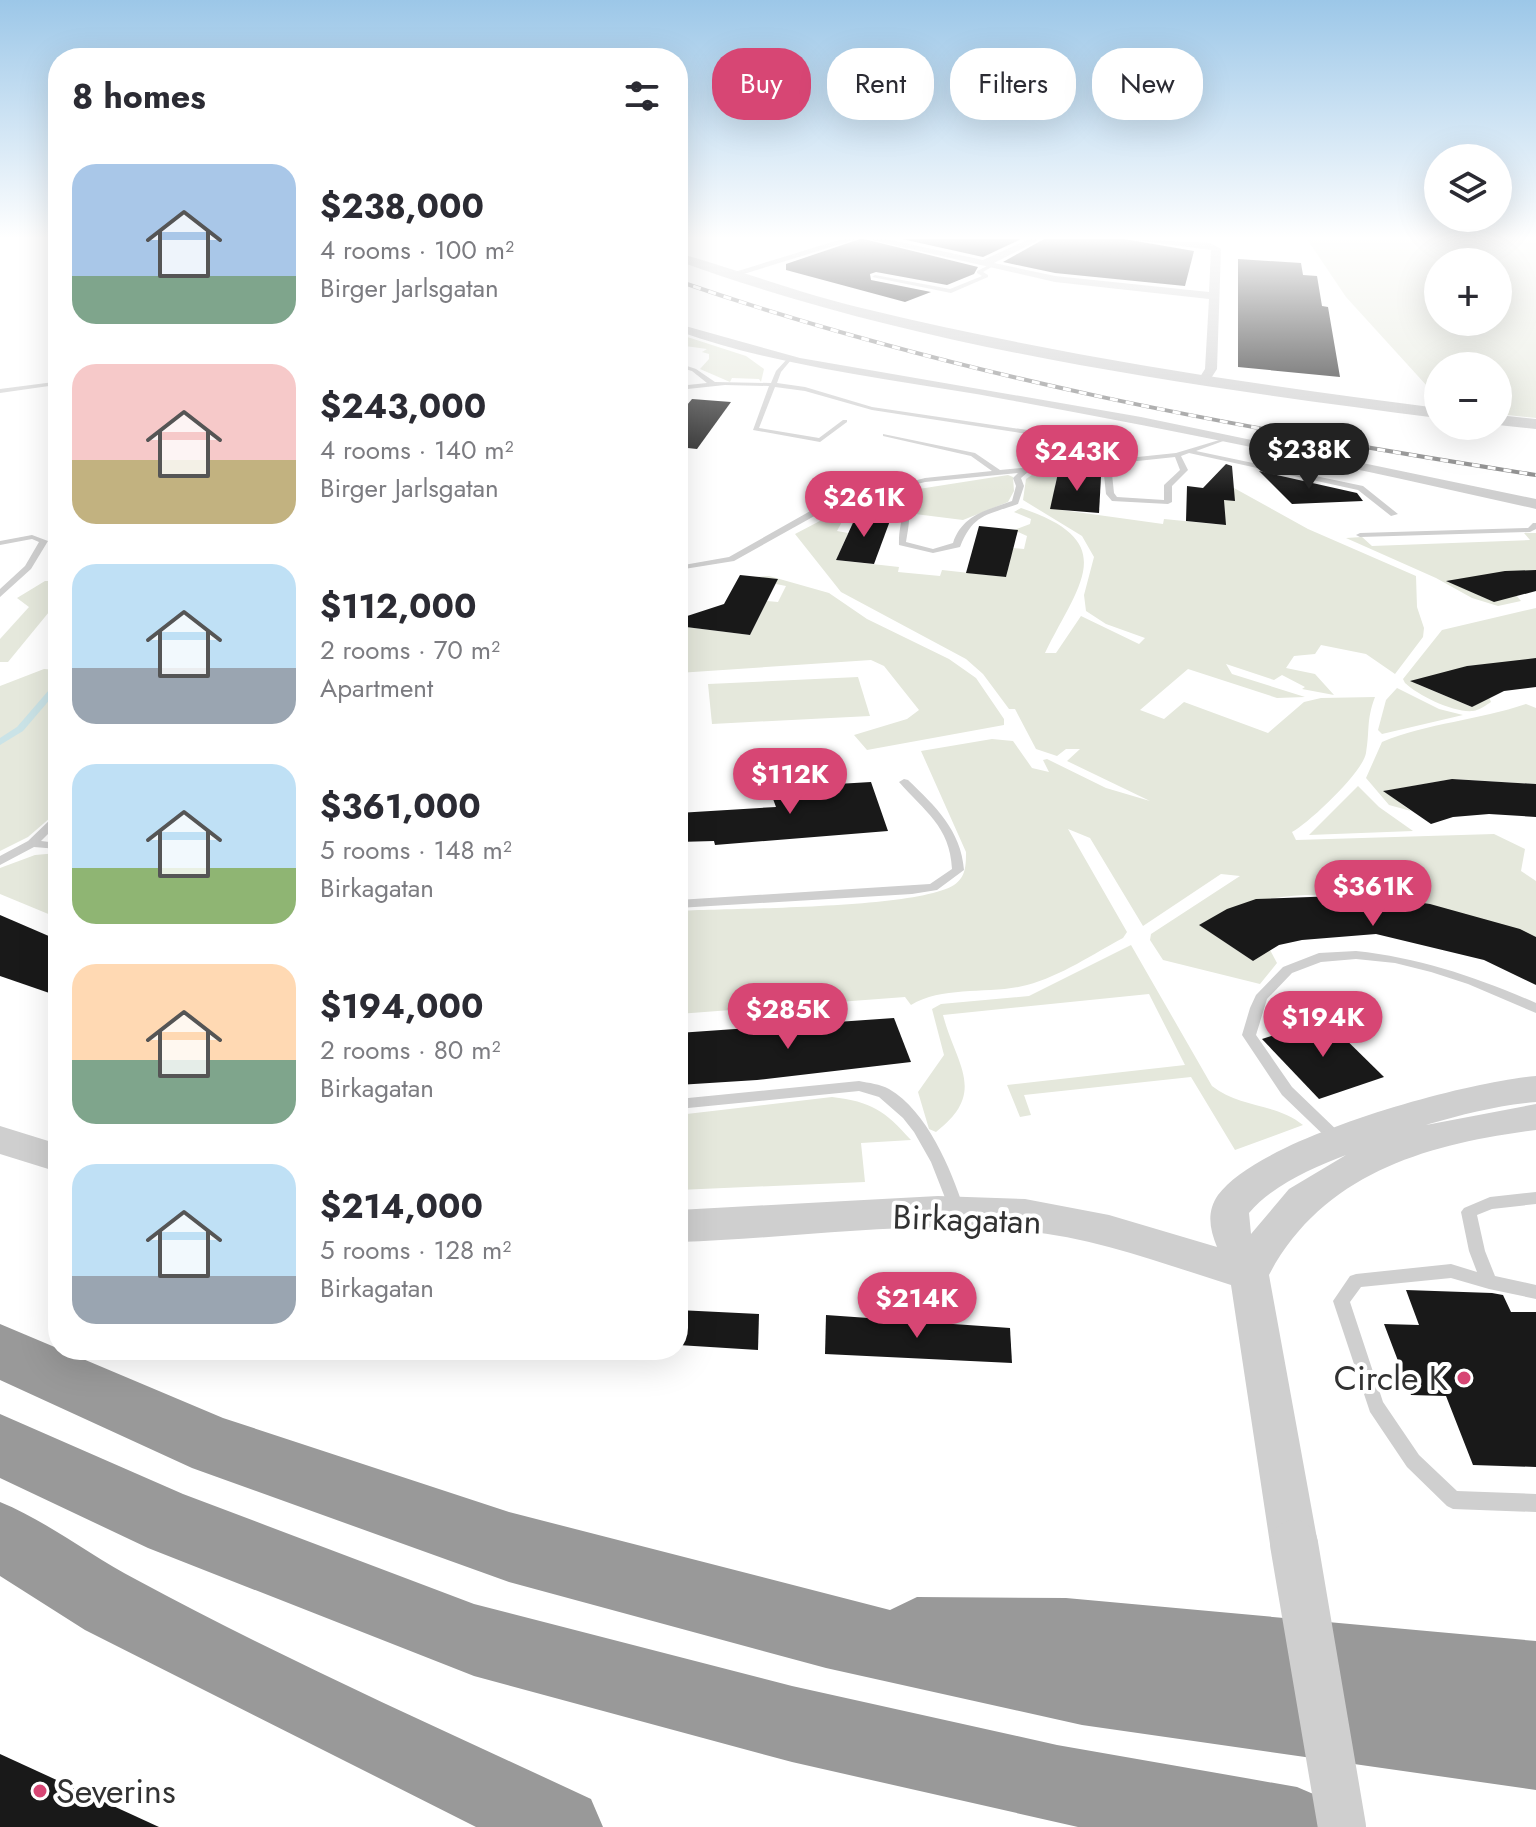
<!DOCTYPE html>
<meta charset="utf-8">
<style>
:root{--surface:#fff;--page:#f2f2f3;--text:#2b2b33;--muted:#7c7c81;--accent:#d74674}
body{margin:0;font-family:Jost,sans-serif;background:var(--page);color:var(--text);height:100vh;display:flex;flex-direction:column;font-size:30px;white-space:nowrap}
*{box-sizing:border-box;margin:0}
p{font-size:26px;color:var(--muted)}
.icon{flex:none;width:44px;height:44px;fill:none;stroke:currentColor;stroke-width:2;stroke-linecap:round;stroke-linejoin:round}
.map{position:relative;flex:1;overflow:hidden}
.drawer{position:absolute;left:48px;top:48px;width:640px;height:1312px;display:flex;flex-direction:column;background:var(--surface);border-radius:32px;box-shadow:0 8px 32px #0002}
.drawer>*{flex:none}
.hud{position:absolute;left:712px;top:48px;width:704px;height:72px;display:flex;gap:16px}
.buttons{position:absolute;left:1424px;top:144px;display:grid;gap:16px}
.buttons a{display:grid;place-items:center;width:88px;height:88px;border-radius:50%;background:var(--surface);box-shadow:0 8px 32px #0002;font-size:40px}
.price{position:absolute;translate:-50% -68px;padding:0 18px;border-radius:28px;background:var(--accent);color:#fff;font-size:26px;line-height:52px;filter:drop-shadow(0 2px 4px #0008)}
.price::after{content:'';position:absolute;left:50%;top:48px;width:24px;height:18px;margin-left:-12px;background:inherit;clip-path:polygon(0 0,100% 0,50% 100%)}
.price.on{background:#222;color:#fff}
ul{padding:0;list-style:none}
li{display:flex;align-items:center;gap:24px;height:200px;padding:0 24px}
li span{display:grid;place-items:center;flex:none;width:224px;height:160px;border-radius:24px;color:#555}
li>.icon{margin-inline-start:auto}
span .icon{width:96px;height:96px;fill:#fffc;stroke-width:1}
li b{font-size:34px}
h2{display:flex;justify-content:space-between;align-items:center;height:96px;padding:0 24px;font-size:34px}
.tag{padding:0 28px;border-radius:32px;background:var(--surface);box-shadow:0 8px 32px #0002;font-size:28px;line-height:72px}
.tag.on{background:var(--accent);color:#fff}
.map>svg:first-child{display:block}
.green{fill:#e5e8dc;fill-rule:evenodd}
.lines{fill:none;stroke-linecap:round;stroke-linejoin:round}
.stream{fill:#cae3e7;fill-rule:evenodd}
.building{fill:#191919}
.service{fill:#cfcfcf;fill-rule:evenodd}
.minor{fill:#cfcfcf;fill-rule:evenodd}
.tertiary{fill:#cfcfcf;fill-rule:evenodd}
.motorway{fill:#999;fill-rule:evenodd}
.rail-casing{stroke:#878787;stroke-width:4}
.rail{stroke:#fff;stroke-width:3;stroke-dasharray:8;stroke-linecap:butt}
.tertiary-bridge{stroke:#cfcfcf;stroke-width:48}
.poi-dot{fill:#d74674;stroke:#fff;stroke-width:3}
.labels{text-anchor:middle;stroke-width:8;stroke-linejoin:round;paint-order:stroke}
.near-street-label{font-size:34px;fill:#323232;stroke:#fff}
.near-poi-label{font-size:34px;fill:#323232;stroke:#fff;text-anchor:end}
</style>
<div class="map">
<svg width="1536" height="1827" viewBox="0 0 1536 1827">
<rect width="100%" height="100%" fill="#fff"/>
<g class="green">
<path d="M1307,239h229v179l-38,-4v-48h-60l-1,31 -91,-100zM1438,262h60v60h-60z"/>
<path d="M678,334l68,22 18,13 -3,13 -2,-3 -27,-1 -2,4 -30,-13 9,-10v-5l-7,-2 5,-3 -22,-3 -7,3z"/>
<path d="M1094,468l8,5 -32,-3 -1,4 -11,-1 -3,12 7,25 101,14 1,-5 61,6 -1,-25 10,-12 74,41 108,47 1,31 7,21 -1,9 -28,37 -29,-20 -45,-9 -6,9 -21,2 -8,12 29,6 19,21 -32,-6 3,-2 -23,-12 -8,5 -48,-16 6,10 73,23 -28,1 -89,-29 -48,41 24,9 20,-17 84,31 36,-31 17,-4 54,-1c-9,24 -5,33 -9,56 -3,19 -57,70 -74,79l4,8 198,-6 31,15 -4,22 15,10v56c-108,-26 -233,-74 -336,-12l53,36 17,-11 7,13 -17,21 -97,-24 -13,-20 1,-6 89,-58 -19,-2 -78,52 -53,-88 -22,-9 59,103 -4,6c-30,16 -62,38 -96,47 -37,10 -83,0 -116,20l-6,-8 -227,17v-103c54,-3 238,-2 276,-26 12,-8 12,-20 12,-33l-45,-101 71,-12 21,2 19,27 17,4 -6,-12 4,-1 59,29 44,13 -83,-40 13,-12h-14l-9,7 -21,-7 -21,-40h-6l-26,-35 -17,-15 -125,-67 -46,-58 42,-22 20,2 -2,5 -11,-1 -7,13 11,2 -12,27 63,7 -1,5 42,4 2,-6 64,7 7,-29 11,1 3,-13 -13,-6 16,-6 1,-5 -17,-7 7,-4c102,34 57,77 24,145h11l25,-37 58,28 6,-6 -39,-14 -20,-13 -2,-16 10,-38 -12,-21 -59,-36 3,-21 9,-6z"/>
<path d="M1008,475l5,2 1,14 -6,11 -45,18 -48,-6 -2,-9 -10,-10 3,-4z"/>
<path d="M1524,533h12v37l-20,25 5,6 -23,5 -26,-8 -36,-20 -90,-40 16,-1 10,9 158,-6z"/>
<path d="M769,576l60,17 38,26 82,40 27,19 28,41v6l-137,25 -13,-15 53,-16 12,-9 -35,-44 -13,-6 -193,13v-47l72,9 17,-34 11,1 8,-16 -10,-2 1,-5 -22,-2z"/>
<path d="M45,581h13v20l-50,61h-8v-23l29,-32 -12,-9z"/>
<path d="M1536,608v52l-69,6 -50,18 55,23 17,-10 2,5c-5,3 -11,8 -18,9 -19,2 -54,-15 -68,-28l-2,-4 39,-49z"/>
<path d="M44,669l14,1v141l-30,26 -28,14v-165z"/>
<path d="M858,677l12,39 -158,8 -4,-40z"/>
<path d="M1397,688l42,21 24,6 -81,19 -4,-4 8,-30z"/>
<path d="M1526,704l10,4v76l-83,-5 -69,12 27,20 -22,-6 -23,-27 16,-36c46,-19 97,-22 144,-38z"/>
<path d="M1358,786l21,21 34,24 -104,4z"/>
<path d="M58,853v65l-58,-24v-26l35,-13z"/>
<path d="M1131,945l81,141c27,22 64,17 91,39l-68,25 -44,-73 -167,18 7,20 -11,2 -13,-32 178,-20 -36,-71 -206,21c13,50 45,77 -7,117l-7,-3 -11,-37 26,-37 -12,-46 9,-5 88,-8z"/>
<path d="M832,1097c40,5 52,13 79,43l-50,3 4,39 -187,8v-75z"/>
</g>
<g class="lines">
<path class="stream" d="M55,683h3v7l-35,41 -23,14v-7l17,-11z"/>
</g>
<g class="building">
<path d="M860,239h4l114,28 -4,7 -27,11 -71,-13 -6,2 1,6 60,12 -26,10 -119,-32v-6z"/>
<path d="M902,239h119l-38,18z"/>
<path d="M1044,239h80l70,12 -9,35 -130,-13 -52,-11z"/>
<path d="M1238,259l63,4 2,12 14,1 5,30 6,1 12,70 -102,-10z"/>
<path d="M692,399l39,3 -34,47 -19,-2v-31z"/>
<path d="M1226,464l6,2 3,35 -11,-1 2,25 -40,-4 1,-35 16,2z"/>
<path d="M1259,471l98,22 6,8 -71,3z"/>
<path d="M1058,473l43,4 -2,36 -49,-4z"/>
<path d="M857,514l34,4 -17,46 -38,-4z"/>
<path d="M979,526l39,4 -12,47 -40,-4z"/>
<path d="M1536,570v21l-42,11 -48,-21 59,-10z"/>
<path d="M740,575l38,4 -28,56 -72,-9v-7l46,-15z"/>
<path d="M1536,658v29l-32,4 -32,16 -62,-26 57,-15z"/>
<path d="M1452,779l84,5v33l-47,-3 -36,3 -22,7 -48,-33z"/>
<path d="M871,782l17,49 -173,14 -1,-4 -36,1v-29l98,-6 -7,-19z"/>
<path d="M1365,895l65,9 90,25 16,8v48l-52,-25 -108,-26 -74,6 -23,5 -26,16 -54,-36 28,-16 29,-10z"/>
<path d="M0,915l58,25v56l-58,-20z"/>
<path d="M894,1018l17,44 -154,18 -79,5v-52z"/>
<path d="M1325,1019l59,58 -65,22 -57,-60z"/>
<path d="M1406,1290l86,3 11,2 8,17h25v155l-63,-2 -27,-69 -35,-1 -27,-71 35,1z"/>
<path d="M678,1310l81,4 -1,36 -80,-5z"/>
<path d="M826,1315l184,13 2,35 -187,-9z"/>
<path d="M0,1754l159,73h-159z"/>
</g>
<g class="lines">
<g class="service">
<path d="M991,264l4,1 -12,7 5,3v2l-37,16 -79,-16 3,-2 75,14 32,-13 -5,-3v-2z"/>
<path d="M788,358l3,2 -10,12 -4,11 28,4 67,20 162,24 63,16 31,11 48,-5 50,-15v2l-30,11 167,35 35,28 -7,2 -33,-26 -169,-37 -8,3 7,14 -16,16v16l-4,2 -56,-3 -6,-7 -2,-19 -12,-9 -64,6 -7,6 3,8 -6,18c-31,11 -45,10 -58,43l-27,6 -34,-8c-1,-26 11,-29 -10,-53l-62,17 -93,52 -56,9v-4l51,-9 92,-52 104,-27 67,-7 -21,-15 -88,-20v-2l92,19 25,17 117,-11 -83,-24 -162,-25 -67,-19 -30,-4 -16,41 60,10 24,-18h4v2l-27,20 -67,-12 16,-44 -44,-1 -47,5v-4l29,-3 -15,-12 -14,-4v-4l18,6 19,13 56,1 5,-12zM1175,457l5,13 -16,15v15l-47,-3 -3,-4 -2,-19 -12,-9zM1018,473l-5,5 3,8 -4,15c-25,9 -50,14 -59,42l-20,6 -27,-7c4,-25 7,-32 -11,-52l30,-8z"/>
<path d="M54,382l3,2 -1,1 -56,8v-4z"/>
<path d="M1533,523h3v6l-6,3 -170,5 -4,-2 4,-2 168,-5z"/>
<path d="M32,535l16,6 -17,28 -31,28v-8l25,-23 14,-24 -7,-3 -32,6v-4z"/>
<path d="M904,779l4,1c27,26 53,50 56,90l-27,20 -25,4 -234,14v-8l252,-16 22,-15c-2,-43 -28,-58 -53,-87z"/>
<path d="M58,815v9l-17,17 17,2v6l-24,-2 -34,18v-9l28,-15 26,-25z"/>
<path d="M1356,951c65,7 120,26 180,52v10l-68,-29 -37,-12 -36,-9 -39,-4 -35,3 -29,11 -25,26 -11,36 36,52 51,49 2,4 -2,4 -5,2 -5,-2 -51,-49 -40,-60 8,-27 6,-13 27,-28 36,-14z"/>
<path d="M859,1081c10,2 21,3 30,8 38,22 62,80 75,120l-3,4 -5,2 -5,-2 -20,-51 -17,-30 -11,-14 -24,-21 -20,-6 -181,18v-10z"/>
<path d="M1536,1192v12l-44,5 -15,6 8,36 10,25 41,9v14l-47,-10 -38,-11 -90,9 -11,15 33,100 36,53 38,36 79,3v18l-83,-3 -6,-3 -40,-39 -37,-55 -37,-111 17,-25 6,-2 95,-10 26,8 -8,-21 -8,-39 3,-4 26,-11z"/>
</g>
<g class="minor">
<path d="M842,239h15l-123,38 -9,-2z"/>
<path d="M867,239h19l97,21 46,-21h12l-47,24 61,13 154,16 2,-42 -84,-11 83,4 11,6 -4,120 -9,14 -10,-3 7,-11 4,-70 -154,-17z"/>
<path d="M678,324l122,34 341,59 395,82v10c-175,-40 -351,-77 -527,-109 -112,-21 -224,-31 -331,-69z"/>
</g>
<g class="tertiary">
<path d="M678,253c64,18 127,42 192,57 187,45 377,74 568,98v10c-255,-33 -517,-69 -760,-157z"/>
<path d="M1498,415l38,4v10l-38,-4z"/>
<path d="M1536,1076v26c-37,3 -72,12 -107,22l-3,1 110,-21v26c-109,14 -213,43 -267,145l49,269 -7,17 -17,7 -17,-7 -7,-17 -39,-259c-67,-21 -135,-47 -206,-54 -115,-12 -232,8 -347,11v-32l260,-14 87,3 84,16 108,32c-7,-17 -11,-35 1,-52 43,-58 246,-113 318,-119zM1346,1155l-57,34 -38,45 -2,-21c24,-28 63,-45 97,-58z"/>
<path d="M0,1126l58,18v28l-58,-18z"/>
</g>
<g class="motorway">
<path d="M0,1324l223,94 286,94 381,98 27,-13 149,1 470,43v149l-454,-65 -256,-57 -317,-86 -317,-114 -192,-88z"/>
<path d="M0,1414l183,80 291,110 318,82 265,59 240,42 28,12 12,28h-259l-286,-65 -318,-86 -326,-128 -148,-70z"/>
<path d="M0,1502c49,20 90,54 137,78 148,80 302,148 454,219l12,28h-127l-391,-197 -85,-54z"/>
</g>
<defs>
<path id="rail" d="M678,281c281,97 565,148 858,194"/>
</defs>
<use href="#rail" class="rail-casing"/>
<use href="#rail" class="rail"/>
<path class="tertiary-bridge" d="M1294,1544l48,283"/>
</g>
<linearGradient id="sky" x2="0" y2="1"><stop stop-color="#9cc7e8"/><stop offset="0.48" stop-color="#fff"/><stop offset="1" stop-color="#fff" stop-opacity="0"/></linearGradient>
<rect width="1536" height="495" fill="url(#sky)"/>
<g class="poi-dot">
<circle cx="1464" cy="1378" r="8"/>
<circle cx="40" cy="1791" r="8"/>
</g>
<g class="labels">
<g class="near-street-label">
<text transform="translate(967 1219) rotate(2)" y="12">Birkagatan</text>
</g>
<g class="near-poi-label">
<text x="1448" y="1390">Circle K</text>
<text x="56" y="1803" text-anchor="start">Severins</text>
</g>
</g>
</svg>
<div class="buttons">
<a><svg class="icon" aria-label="layers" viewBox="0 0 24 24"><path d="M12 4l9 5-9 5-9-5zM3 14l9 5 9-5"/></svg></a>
<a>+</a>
<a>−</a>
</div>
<b class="price on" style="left:1309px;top:491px">$238K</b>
<b class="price" style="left:1077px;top:493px">$243K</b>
<b class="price" style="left:864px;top:539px">$261K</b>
<b class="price" style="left:790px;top:816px">$112K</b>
<b class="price" style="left:1373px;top:928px">$361K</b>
<b class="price" style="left:788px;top:1051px">$285K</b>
<b class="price" style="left:1323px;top:1059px">$194K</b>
<b class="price" style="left:917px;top:1340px">$214K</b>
<div class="hud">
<a class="tag on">Buy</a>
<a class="tag">Rent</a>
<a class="tag">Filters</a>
<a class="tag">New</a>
</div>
<section class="drawer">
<h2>8 homes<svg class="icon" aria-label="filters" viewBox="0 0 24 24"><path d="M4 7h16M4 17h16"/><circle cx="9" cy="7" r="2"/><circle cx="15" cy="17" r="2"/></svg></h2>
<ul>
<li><span style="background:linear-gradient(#a9c7e8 70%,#7fa58c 0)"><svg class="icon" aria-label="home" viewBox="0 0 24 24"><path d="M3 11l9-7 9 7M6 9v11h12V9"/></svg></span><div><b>$238,000</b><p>4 rooms · 100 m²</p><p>Birger Jarlsgatan</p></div></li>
<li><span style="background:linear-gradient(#f6c9c9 60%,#c2b280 0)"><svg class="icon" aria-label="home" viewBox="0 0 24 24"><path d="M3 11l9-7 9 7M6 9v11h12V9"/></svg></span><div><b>$243,000</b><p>4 rooms · 140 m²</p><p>Birger Jarlsgatan</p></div></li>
<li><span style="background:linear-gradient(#bfe0f5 65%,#9aa5b1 0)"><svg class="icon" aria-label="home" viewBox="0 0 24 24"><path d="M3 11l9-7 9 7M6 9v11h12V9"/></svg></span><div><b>$112,000</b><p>2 rooms · 70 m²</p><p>Apartment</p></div></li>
<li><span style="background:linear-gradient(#bfe0f5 65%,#8fb573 0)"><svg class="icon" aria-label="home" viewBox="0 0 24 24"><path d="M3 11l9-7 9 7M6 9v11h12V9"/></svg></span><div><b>$361,000</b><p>5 rooms · 148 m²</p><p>Birkagatan</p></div></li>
<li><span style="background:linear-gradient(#ffd9b3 60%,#7fa58c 0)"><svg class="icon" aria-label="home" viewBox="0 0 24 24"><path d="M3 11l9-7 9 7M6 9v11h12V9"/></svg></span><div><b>$194,000</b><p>2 rooms · 80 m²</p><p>Birkagatan</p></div></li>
<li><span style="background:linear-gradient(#bfe0f5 70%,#9aa5b1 0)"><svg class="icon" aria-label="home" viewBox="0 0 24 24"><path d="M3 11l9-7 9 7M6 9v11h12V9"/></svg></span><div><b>$214,000</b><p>5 rooms · 128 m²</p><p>Birkagatan</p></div></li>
</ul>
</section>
</div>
